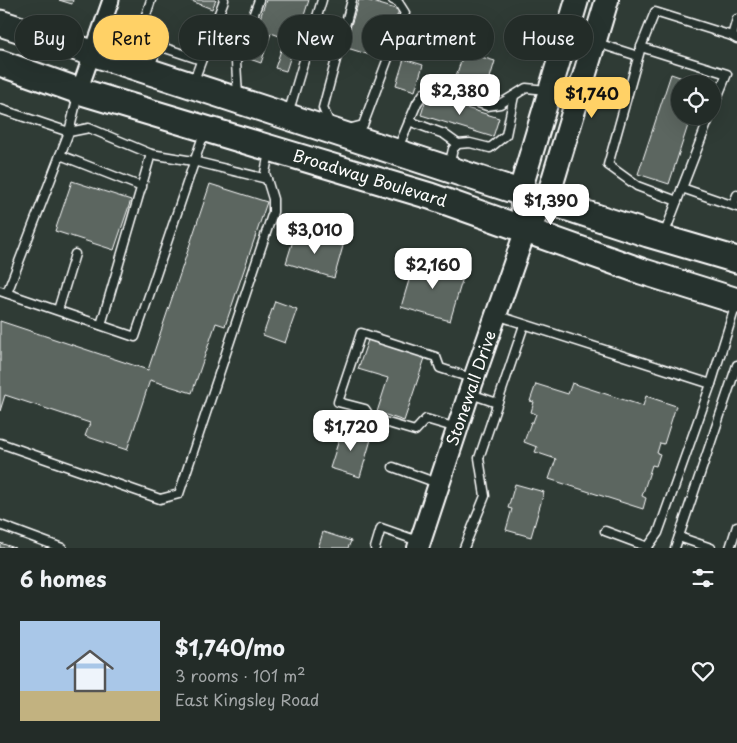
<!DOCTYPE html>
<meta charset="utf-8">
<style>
:root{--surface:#232c28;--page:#2b3430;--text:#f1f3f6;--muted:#a3a7a8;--line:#404845;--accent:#ffd166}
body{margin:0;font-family:"Playpen Sans",sans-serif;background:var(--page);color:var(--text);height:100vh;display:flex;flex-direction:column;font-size:19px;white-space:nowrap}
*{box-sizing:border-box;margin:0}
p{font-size:16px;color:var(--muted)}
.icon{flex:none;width:28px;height:28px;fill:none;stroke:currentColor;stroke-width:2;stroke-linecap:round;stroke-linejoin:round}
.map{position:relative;height:548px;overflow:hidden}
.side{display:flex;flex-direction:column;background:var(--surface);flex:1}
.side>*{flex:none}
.hud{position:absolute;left:15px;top:15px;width:708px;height:45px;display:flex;gap:10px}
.buttons{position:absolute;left:671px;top:75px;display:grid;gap:10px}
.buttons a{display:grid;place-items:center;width:50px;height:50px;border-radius:50%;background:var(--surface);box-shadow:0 5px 20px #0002,0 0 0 1px var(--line);font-size:25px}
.price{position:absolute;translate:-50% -42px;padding:0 11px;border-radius:10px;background:#fff;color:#222;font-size:16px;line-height:32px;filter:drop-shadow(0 1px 2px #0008)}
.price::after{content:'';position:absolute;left:50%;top:30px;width:15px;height:11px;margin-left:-8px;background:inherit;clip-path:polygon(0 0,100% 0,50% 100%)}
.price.on{background:var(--accent);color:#111}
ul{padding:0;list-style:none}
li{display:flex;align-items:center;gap:15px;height:125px;padding:0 20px}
li span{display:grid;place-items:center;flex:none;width:140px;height:100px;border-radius:0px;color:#555}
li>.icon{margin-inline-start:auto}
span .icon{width:60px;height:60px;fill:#fffc;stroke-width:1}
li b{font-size:21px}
h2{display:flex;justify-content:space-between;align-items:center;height:60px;padding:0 20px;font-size:21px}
.tag{padding:0 18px;border-radius:22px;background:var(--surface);box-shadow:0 5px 20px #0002,0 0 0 1px var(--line);font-size:18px;line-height:45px}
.tag.on{background:var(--accent);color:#111}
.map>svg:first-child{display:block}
.building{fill:#5b6661;stroke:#fff}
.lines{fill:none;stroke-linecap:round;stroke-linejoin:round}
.service-casing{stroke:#fff;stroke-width:11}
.minor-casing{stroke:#fff;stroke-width:19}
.tertiary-casing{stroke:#fff;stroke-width:24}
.secondary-casing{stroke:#fff;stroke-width:26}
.primary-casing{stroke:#fff;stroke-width:29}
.service{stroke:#26332d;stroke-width:8}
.minor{stroke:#26332d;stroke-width:15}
.tertiary{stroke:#26332d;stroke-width:20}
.secondary{stroke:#26332d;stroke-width:22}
.primary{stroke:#26332d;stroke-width:25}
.labels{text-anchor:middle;stroke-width:4;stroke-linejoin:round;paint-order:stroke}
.street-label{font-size:16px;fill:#fff;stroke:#26332d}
</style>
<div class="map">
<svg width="737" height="548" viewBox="0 0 737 548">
<rect width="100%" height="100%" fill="#2f3b35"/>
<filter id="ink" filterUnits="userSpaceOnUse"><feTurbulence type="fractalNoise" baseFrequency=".02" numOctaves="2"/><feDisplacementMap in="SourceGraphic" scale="10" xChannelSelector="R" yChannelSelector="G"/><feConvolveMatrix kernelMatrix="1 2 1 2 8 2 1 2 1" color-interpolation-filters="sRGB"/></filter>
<g filter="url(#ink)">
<g class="building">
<path d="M59,0h14l-1,4z"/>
<path d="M189,0h27l-4,9z"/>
<path d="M266,0h43l-23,71 -11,-3 10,-30 -14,-5 -10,30 -14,-5z"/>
<path d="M359,0h7l33,10 -16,49 -39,-12z"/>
<path d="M464,52l31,9 -8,27 -32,-9z"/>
<path d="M404,59l19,6 -8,26 -19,-6z"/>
<path d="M671,74l29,10h-20v32h11l-22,68 -31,-10z"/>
<path d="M427,96l72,22 -6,19 -72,-22z"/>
<path d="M72,181l59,19 -17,50 -59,-19z"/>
<path d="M210,184l57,18 -42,124 -9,-3 -24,70 -42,-13 -23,70 -42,-14 5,-13 -85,-28 -5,16v-90l148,49z"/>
<path d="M296,231l47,15 -9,32 -48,-15z"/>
<path d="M415,260l49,14 -14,47 -49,-14z"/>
<path d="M275,301l22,8 -12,34 -22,-8z"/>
<path d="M368,340l57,18 -21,63 -27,-9 11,-34 -30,-9z"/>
<path d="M572,383l71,23 3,-10 30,10 -12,38 -4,-1 -3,10 3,1 -4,12 -4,-1 -10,31 4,2 -3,11 -94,-30 7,-20 -21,-7 2,-5 -13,-5 7,-20h2l3,-8 -5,-2 3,-10 -4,-1 6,-17 32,10z"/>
<path d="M343,427l29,9 -12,41 -30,-9z"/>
<path d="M515,484l29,8 -13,45 -25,-7 6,-21 -4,-1z"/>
<path d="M323,532l28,9 -3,7h-30z"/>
<path d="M0,543l15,5h-15z"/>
</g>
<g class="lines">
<defs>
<g id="service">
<path d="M151,0l-13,39 63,21"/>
<path d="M737,19l-5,17 5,3"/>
<path d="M597,43l41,13"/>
<path d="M641,47l14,-35 77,24"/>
<path d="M150,67l8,-22"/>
<path d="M193,83l31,-83"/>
<path d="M238,96l-2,-34 23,-62"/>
<path d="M0,109l69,23 9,-37"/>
<path d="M288,114l34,-114"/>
<path d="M409,121l35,13 14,10"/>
<path d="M330,124l-7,-16 29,-108"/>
<path d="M348,129l15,-4 42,-112 -7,-11 -5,-2"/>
<path d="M398,148l19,-45 7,-10 10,-4 9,1 44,16 13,-2 26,-16 21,2"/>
<path d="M60,155l82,32"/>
<path d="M449,166l4,-17 5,-5 12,-1 20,5 16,-13 8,-39"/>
<path d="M682,188l28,-72"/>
<path d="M677,201l-40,-15 -29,-21 33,-118 86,27 -15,36"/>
<path d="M733,205l4,-10"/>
<path d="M664,235l18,-47 55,19"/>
<path d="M0,291l135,46 69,-204"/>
<path d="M7,293l62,-161 20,-4 62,26"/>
<path d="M58,310l17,-56"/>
<path d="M496,315l215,69"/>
<path d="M101,325l50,-171 42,7 74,18"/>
<path d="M471,394l26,9"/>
<path d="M457,428l-31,-9 -11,12 -44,-13 -6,-9 -27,-7 23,-69 75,24 4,11 34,11"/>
<path d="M0,443l160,56 19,-5 94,-282v-13l-8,-26 4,-21"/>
<path d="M393,467l44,16"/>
<path d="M0,525l62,23"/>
<path d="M605,531l43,16"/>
<path d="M679,537l32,11"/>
<path d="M375,548l6,-20 37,13"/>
<path d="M464,548l21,-52 -6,-38 45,-133"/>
<path d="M647,548l11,-15 53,-149 25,-80"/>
<path d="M675,548l62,-183"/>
<path d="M730,548l7,-22"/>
</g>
<path id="minor" d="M79,91l32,-91"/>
<path id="tertiary" d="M418,548l54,-164 54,-155"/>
<g id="secondary">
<path d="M526,229l21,-29 60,-200"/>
<path d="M526,229l-6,-38 57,-191"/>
</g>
<g id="primary">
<path d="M0,23l648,211 89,26"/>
<path d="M0,63l79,28 351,105 211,75 96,30"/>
</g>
</defs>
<use href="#service" class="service-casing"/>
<use href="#minor" class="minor-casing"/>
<use href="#tertiary" class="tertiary-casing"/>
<use href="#secondary" class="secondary-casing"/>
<use href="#primary" class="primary-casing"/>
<use href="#service" class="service"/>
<use href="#minor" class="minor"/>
<use href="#tertiary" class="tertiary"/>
<use href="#secondary" class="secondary"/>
<use href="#primary" class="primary"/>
</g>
</g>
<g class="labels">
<g class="street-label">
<text transform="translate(370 178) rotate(17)" y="6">Broadway Boulevard</text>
<text transform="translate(471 388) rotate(-71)" y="6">Stonewall Drive</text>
</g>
</g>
</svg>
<div class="buttons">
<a><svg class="icon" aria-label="locate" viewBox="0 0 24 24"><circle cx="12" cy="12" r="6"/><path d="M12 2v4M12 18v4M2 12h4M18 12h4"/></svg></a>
</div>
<b class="price" style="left:460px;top:116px">$2,380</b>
<b class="price on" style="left:592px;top:119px">$1,740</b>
<b class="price" style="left:551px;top:226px">$1,390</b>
<b class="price" style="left:315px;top:255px">$3,010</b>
<b class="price" style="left:433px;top:290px">$2,160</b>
<b class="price" style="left:351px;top:452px">$1,720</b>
<div class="hud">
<a class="tag">Buy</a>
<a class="tag on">Rent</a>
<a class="tag">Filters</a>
<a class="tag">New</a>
<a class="tag">Apartment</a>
<a class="tag">House</a>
</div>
</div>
<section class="side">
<h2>6 homes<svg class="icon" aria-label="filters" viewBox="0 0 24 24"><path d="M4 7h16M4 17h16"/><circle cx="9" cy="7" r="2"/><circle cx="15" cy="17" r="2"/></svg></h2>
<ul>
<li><span style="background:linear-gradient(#a9c7e8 70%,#c2b280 0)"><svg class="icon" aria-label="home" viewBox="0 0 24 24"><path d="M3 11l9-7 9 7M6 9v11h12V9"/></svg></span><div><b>$1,740/mo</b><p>3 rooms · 101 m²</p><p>East Kingsley Road</p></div><svg class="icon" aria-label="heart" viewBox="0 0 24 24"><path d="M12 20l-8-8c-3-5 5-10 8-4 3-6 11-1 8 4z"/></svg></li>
</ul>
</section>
